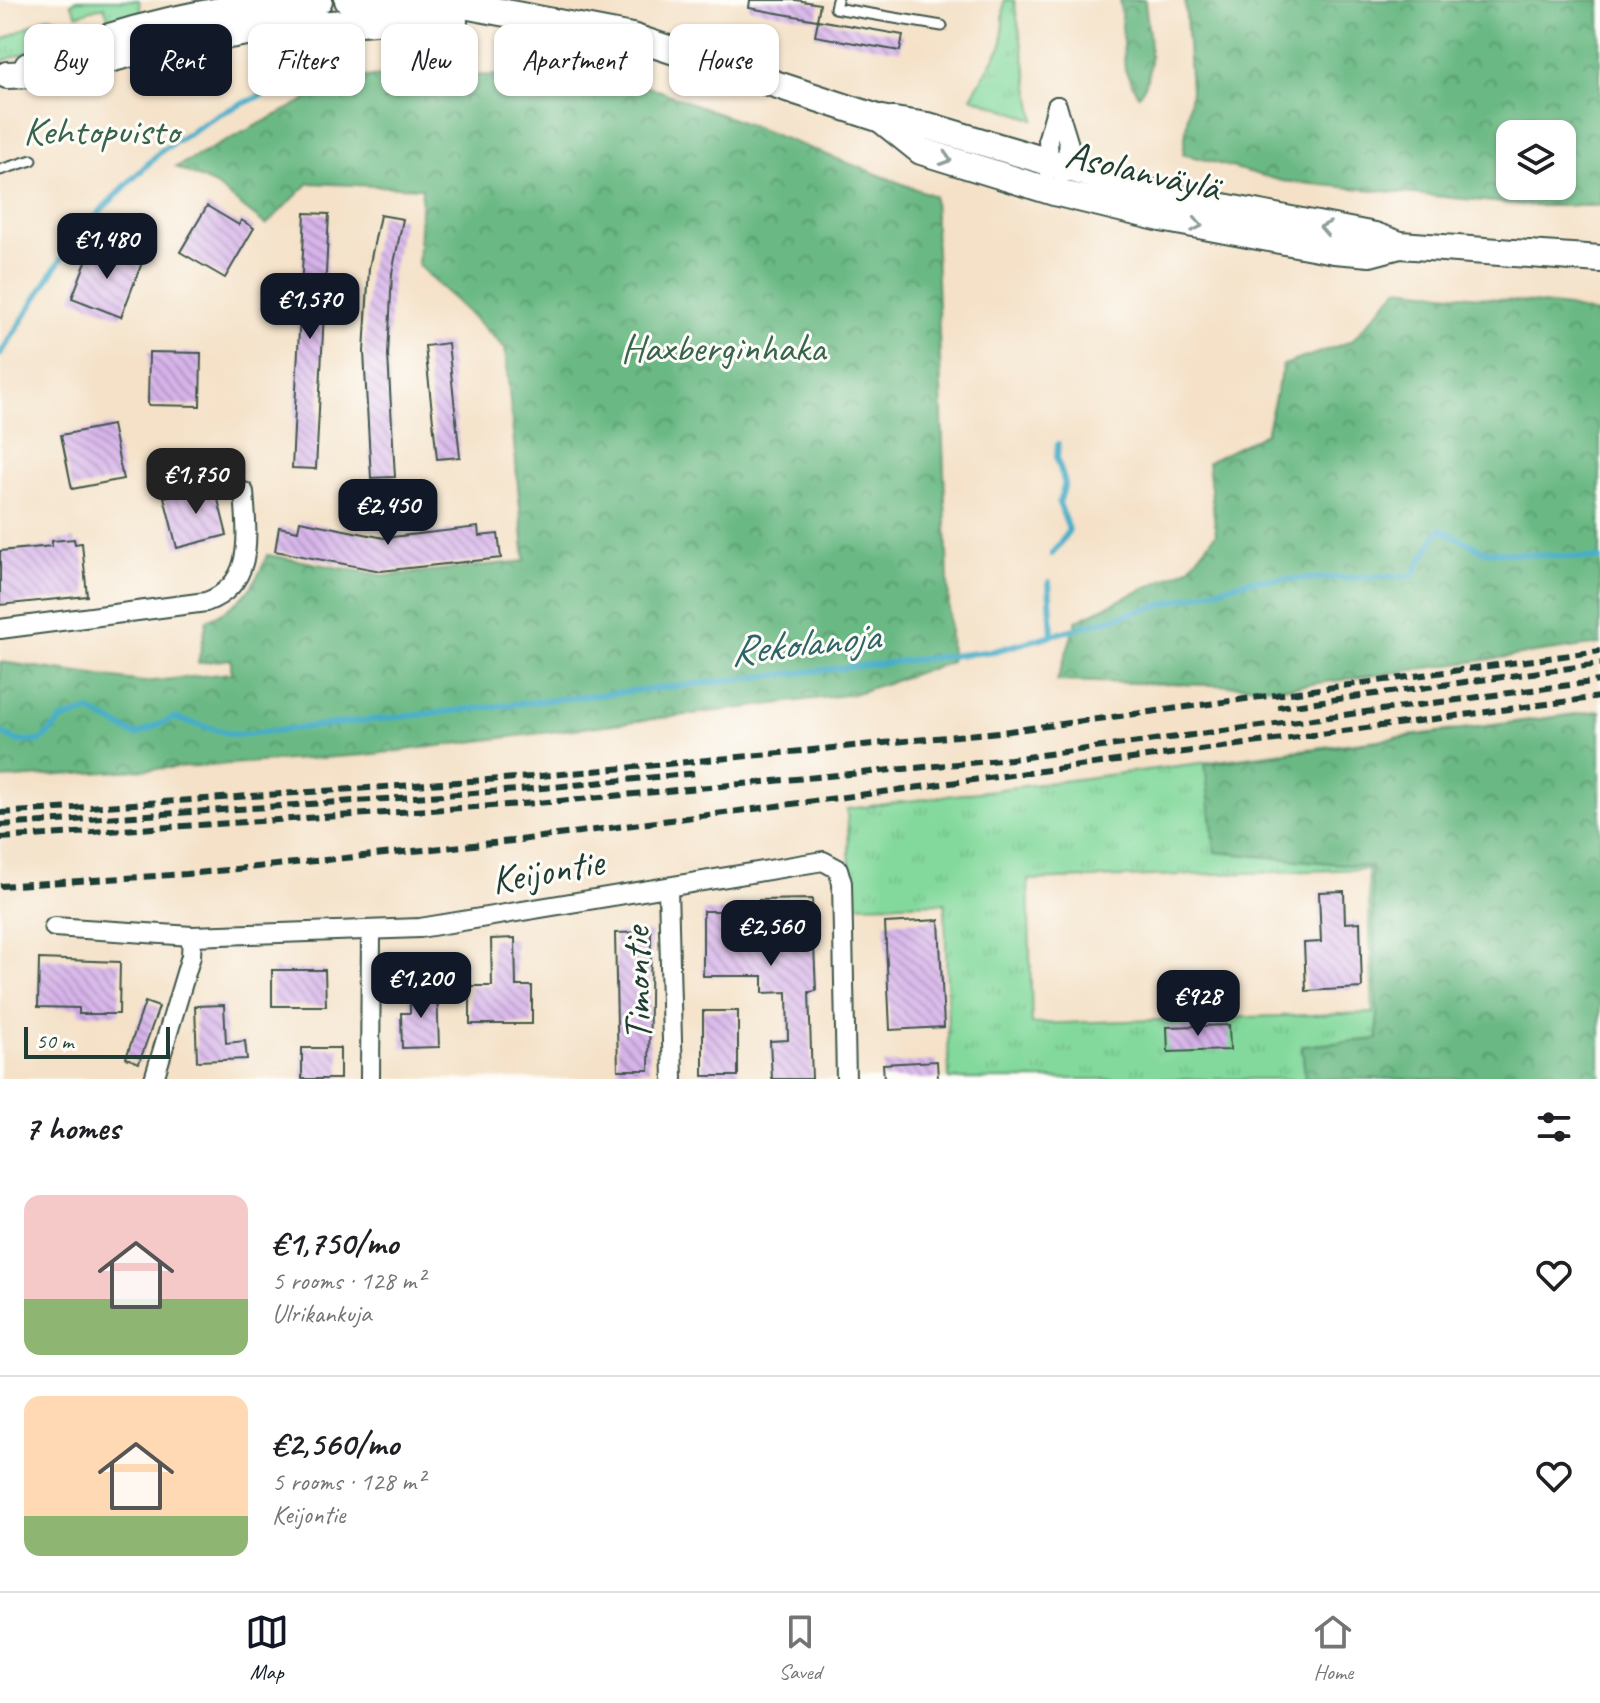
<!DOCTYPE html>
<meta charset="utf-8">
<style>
:root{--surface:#fff;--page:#f6f6f6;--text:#202124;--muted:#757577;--line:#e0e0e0;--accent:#111827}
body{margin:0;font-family:Caveat,sans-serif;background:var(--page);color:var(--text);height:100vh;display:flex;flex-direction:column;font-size:30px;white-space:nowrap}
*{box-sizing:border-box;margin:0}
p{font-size:26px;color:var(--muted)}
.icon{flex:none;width:44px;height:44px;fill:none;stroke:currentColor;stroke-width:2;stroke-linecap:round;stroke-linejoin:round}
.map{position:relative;height:1079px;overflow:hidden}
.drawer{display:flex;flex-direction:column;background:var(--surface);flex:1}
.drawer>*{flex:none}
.top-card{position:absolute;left:24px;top:24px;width:800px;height:72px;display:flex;gap:16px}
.controls{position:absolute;left:1496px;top:120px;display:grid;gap:16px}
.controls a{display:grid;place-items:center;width:80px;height:80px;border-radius:16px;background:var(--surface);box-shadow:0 2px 6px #0004;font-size:40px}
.scale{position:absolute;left:24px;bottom:20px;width:146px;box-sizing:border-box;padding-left:8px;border:4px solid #1f3d34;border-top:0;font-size:22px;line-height:28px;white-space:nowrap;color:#1f3d34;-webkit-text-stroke:6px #fdfcf7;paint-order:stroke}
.price{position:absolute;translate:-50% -68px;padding:0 18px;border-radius:16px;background:var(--accent);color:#fff;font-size:26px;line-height:52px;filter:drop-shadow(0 2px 4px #0008)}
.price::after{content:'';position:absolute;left:50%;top:48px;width:24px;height:18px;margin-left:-12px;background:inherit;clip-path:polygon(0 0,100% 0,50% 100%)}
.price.active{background:#222;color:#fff}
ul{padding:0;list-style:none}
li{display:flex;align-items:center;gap:24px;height:200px;padding:0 24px}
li+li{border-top:2px solid var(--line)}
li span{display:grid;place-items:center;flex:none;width:224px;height:160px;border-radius:16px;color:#555}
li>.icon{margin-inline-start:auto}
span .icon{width:96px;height:96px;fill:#fffc;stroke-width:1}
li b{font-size:34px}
h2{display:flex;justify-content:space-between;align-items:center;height:96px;padding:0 24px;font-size:34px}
.chip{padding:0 28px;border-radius:16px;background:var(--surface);box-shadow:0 2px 6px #0004;font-size:28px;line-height:72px}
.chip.active{background:var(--accent);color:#fff}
.dock{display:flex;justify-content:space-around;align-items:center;height:112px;border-top:2px solid var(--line);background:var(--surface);font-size:22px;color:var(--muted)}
.dock a{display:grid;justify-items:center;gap:4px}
.dock .active{color:var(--accent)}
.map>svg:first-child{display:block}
.grass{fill:url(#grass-tufts);stroke:#518b68;stroke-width:2;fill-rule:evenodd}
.forest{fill:url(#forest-crowns);stroke:#447b5c;stroke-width:2;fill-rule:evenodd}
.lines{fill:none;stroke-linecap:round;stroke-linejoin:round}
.stream{stroke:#47adc7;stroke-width:6}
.building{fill:url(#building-back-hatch)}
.service-casing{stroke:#3f564a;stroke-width:13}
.minor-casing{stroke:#3f564a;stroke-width:22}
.secondary-casing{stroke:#3f564a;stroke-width:30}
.service{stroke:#fff;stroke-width:9}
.minor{stroke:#fff;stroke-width:18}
.secondary{stroke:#fff;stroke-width:26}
.rail{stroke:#1f3d34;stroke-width:6;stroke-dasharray:12 6;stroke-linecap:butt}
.oneway{stroke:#8f9e9a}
.labels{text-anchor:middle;stroke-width:6;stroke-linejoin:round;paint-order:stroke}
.park-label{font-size:40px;fill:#38644e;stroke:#fdfcf7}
.street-label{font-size:40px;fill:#1f3d34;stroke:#fdfcf7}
.water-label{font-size:42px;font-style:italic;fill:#2d6467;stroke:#fdfcf7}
</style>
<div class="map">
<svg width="1600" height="1079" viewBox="0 0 1600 1079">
<defs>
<pattern id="grass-tufts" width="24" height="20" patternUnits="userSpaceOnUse" patternTransform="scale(2)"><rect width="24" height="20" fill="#83d99c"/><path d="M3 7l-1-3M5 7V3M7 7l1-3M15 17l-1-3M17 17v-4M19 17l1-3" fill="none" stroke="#71bb87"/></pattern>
<pattern id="forest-crowns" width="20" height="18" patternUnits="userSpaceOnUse" patternTransform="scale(2)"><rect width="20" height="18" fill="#6ab984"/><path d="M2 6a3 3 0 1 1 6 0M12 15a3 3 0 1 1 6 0" fill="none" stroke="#57986d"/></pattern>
<pattern id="building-back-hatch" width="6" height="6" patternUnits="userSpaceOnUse" patternTransform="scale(2)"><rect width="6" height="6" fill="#d6b2e9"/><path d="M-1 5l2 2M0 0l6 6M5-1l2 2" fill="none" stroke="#ad92be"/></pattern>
</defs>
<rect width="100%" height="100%" fill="#fdfcf7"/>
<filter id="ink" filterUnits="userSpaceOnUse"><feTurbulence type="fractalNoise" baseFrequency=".0125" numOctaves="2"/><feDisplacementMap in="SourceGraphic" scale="16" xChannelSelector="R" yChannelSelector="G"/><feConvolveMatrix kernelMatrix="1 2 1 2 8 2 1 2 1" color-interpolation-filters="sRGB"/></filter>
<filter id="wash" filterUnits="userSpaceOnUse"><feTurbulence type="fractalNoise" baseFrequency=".006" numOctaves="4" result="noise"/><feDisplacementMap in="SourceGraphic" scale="32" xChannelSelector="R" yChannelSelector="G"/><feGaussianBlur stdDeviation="1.8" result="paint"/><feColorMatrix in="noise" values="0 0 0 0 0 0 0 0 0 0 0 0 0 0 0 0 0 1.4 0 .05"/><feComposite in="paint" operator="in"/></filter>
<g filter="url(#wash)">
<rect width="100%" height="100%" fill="#f4e1c7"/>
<g class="grass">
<path d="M77,0h62l2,15 -31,8 -6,-17 -27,9 -6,-12z"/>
<path d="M1004,0h10l21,120 -64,-23 31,-52z"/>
<path d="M49,16l14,4 6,17 -69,25v-21z"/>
<path d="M1600,711v368h-651l-4,-176 -93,2 -5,-96zM1368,869l5,144 -341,11 -4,-144z"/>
</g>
<g class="forest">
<path d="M1120,0h25c2,27 14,74 -7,95l-13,-25z"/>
<path d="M1185,0h415v206h-66l-252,-25 -99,-27 8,-64zM1510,134h52v52h-52z"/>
<path d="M499,75l140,8 295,113 17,466 -98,32 -487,61 -366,24v-117l143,20 88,-9v-14l-33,4 9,-43c33,-14 48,-32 60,-65l119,21 139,-15 -20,-213 -87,-83 4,-77 -113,-5 -43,42 -51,-40 -39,-18 174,-90z"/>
<path d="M1398,288l170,19 32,8v329l-310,43 -233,-6 20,-61 112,-52 27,-34 -8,-72 58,-29 17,-68 69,-24z"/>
<path d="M1600,711v368h-295l-3,-33 76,-7 -7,-172 -156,-15 -10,-88z"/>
</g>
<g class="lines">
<g class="stream">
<path d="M0,355l59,-93 44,-54 58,-57 58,-37 55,-24 43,-9 28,-20"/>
<path d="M1052,554l17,-24 -10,-27 6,-19 -8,-26 1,-14"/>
<path d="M1049,582l3,53"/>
<path d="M0,732l17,9h23l23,-22 27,-8 46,24 38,-17 62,17 758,-84 257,-71 161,-4 28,-47 44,22 116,8"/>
</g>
</g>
<g id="blocks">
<g class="building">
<path d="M750,0h46l24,4 -3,16 -68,-12z"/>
<path d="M818,20l85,15 -3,16 -85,-15z"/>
<path d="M207,206l32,19 2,-5 13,8 -29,50 -45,-26z"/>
<path d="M305,213l24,1 -13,255 -24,-1z"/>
<path d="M380,215l23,4 -11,54 -4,82 7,122 -24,1 -7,-126 5,-84z"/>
<path d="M92,246l35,14 2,-5 14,5 -22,57 -49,-19z"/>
<path d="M448,343l12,114 -23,2 -12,-113z"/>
<path d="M149,352l52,1 -1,53 -52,-1z"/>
<path d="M112,425l11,54 -51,10 -11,-54z"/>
<path d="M214,484l13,51 -50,13 -13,-51z"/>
<path d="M300,521l84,17 94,-11 1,9 19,-2 3,24 -120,13 -106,-20 4,-24 19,4z"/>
<path d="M74,539l1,5 7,-1 5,53 -87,9v-54l52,-5v-5z"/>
<path d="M1344,891l1,32 15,-1 2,66 -56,3 -2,-48 17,-1 -2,-50z"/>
<path d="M812,899l4,92 -7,1 3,87h-40l-2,-38 18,-1 -1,-48 -24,1v-17h-60v-65h57l-1,-11z"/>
<path d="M939,920l5,107 -54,3 -5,-107z"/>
<path d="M651,932l-2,138h-31l-3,-137z"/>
<path d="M515,938l1,48h16v38h-62v-38h22l-1,-47z"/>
<path d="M39,959l81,3 -1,52h-40v-6l-41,-1z"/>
<path d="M272,970h53l1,36h-54z"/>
<path d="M437,988l2,59 -37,1 -1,-35h9v-24z"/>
<path d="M145,1002l14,5 -20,56 -13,-5z"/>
<path d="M224,1005l2,38 19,-2 2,18 -50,2 -2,-55z"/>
<rect x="703" y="1011" width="35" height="65"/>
<path d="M1229,1025l1,25 -62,2 -1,-25z"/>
<rect x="302" y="1048" width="38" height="31"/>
<path d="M937,1061l1,18h-54l-1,-15z"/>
</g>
</g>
</g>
<g filter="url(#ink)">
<use href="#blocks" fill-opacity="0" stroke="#3f564a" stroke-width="2"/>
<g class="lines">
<defs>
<g id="service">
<path d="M837,0l-2,8 107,18"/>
<path d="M0,170l32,-10"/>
</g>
<g id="minor">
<path d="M1057,106l12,39 -7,30"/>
<path d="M1049,170l-1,-32 9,-32"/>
<path d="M0,629l206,-27c49,-18 41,-66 38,-110"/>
<path d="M668,888l5,191"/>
<path d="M54,927l138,9 228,-8 403,-67 15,8 4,14 4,196"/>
<path d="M154,1079l37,-123 1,-20"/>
<path d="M370,1079l1,-147"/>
</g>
<g id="secondary">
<path d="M348,0l105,3 179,34 249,82 47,7 232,69 215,41 25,9 200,14"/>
<path d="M28,66c91,-38 192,-61 291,-66"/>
<path d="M7,75l50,-2 94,-25 120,-20 134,-9 49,2"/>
<path d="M881,119l40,32 133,41 107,26 173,32 36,3 30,-8"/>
</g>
</defs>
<use href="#service" class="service-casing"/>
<use href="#minor" class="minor-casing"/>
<use href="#secondary" class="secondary-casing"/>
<use href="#service" class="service"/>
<use href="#minor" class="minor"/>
<use href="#secondary" class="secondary"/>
<g class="rail">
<path d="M1278,707l322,-43"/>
<path d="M0,813l531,-36 478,-46 591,-80"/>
<path d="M0,825l532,-36 166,-16"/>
<path d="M0,838l537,-35 474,-44 589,-78"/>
<path d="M0,886l187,-12 325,-33 1088,-144"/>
</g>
</g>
<defs><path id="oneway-chevron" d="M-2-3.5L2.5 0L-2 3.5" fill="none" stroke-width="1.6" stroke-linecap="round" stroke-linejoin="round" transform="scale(2)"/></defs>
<g class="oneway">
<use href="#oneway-chevron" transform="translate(946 159) rotate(17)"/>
<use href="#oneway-chevron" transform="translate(1197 225) rotate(11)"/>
<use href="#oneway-chevron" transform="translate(1325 228) rotate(-169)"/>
</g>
</g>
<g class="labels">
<g class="park-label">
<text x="101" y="144">Kehtopuisto</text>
<text x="723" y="361">Haxberginhaka</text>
</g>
<g class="street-label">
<text transform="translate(1143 170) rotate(13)" y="14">Asolanväylä</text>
<text transform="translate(547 870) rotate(-10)" y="14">Keijontie</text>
<text transform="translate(636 984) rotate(-91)" y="14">Timontie</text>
</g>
<g class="water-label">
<text transform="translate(804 642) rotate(-6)" y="15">Rekolanoja</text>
</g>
</g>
</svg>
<div class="controls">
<a><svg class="icon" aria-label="layers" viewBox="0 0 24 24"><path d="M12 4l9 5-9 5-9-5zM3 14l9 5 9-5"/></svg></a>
</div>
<div class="scale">50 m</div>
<b class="price" style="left:107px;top:281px">€1,480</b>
<b class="price" style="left:310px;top:341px">€1,570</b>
<b class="price active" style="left:196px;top:516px">€1,750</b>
<b class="price" style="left:388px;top:547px">€2,450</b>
<b class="price" style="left:771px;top:968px">€2,560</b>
<b class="price" style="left:421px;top:1020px">€1,200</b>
<b class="price" style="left:1198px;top:1038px">€928</b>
<div class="top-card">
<a class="chip">Buy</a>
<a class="chip active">Rent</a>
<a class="chip">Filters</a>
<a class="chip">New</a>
<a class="chip">Apartment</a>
<a class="chip">House</a>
</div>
</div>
<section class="drawer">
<h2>7 homes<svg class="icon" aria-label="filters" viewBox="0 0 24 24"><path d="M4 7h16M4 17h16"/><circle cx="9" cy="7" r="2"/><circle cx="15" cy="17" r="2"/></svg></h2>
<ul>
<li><span style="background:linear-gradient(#f6c9c9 65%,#8fb573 0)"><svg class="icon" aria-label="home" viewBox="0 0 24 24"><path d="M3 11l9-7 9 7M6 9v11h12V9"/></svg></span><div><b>€1,750/mo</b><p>5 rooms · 128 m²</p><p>Ulrikankuja</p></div><svg class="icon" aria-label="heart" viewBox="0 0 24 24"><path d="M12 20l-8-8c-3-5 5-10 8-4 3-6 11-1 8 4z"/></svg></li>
<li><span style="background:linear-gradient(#ffd9b3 75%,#8fb573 0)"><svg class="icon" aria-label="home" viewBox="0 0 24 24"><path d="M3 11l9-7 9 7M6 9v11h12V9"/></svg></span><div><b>€2,560/mo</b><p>5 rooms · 128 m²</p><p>Keijontie</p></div><svg class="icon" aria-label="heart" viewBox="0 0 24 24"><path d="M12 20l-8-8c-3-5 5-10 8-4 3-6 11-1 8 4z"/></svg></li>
</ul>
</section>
<nav class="dock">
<a class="active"><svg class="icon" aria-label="map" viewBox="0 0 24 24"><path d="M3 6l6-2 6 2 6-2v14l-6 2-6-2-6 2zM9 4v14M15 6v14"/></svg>Map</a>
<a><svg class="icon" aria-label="saved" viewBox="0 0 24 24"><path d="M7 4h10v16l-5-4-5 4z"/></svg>Saved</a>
<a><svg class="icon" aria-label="home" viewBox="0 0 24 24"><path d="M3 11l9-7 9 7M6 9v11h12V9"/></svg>Home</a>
</nav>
